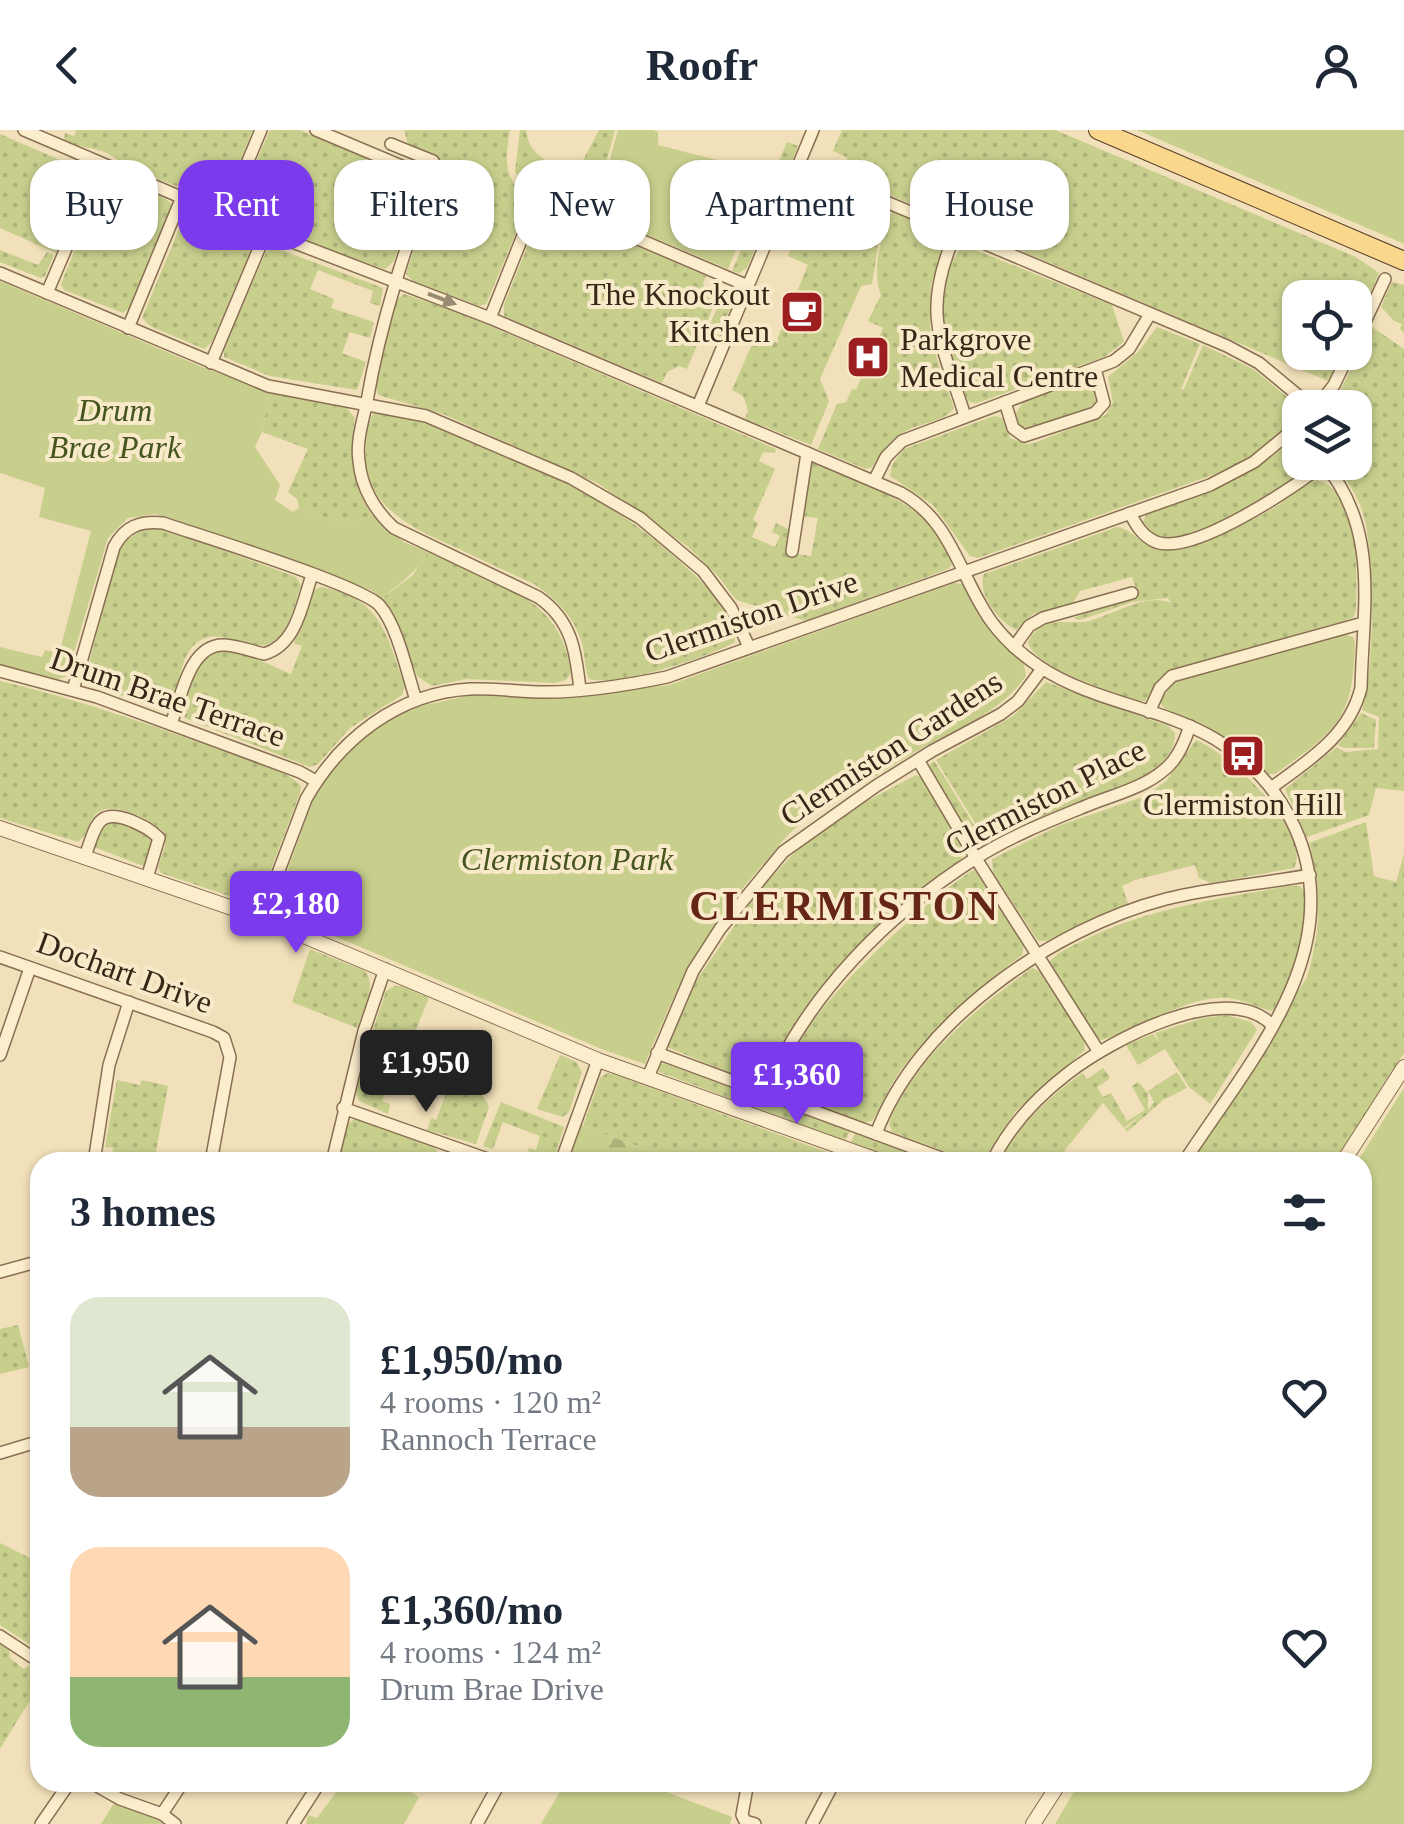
<!DOCTYPE html>
<meta charset="utf-8">
<style>
:root{--surface:#fff;--page:#f6f6f7;--text:#1f2937;--muted:#747a83;--accent:#7c3aed}
body{margin:0;font-family:Georgia,serif;background:var(--page);color:var(--text);height:100vh;display:flex;flex-direction:column;font-size:38px;white-space:nowrap}
*{box-sizing:border-box;margin:0}
p{font-size:32px;color:var(--muted)}
.icon{flex:none;width:55px;height:55px;fill:none;stroke:currentColor;stroke-width:2;stroke-linecap:round;stroke-linejoin:round}
.map{position:relative;flex:1;overflow:hidden}
.sheet{position:absolute;left:30px;top:1022px;width:1342px;height:640px;display:flex;flex-direction:column;background:var(--surface);border-radius:30px;box-shadow:0 2px 8px #0004}
.sheet>*{flex:none}
.guide{position:absolute;left:30px;top:30px;width:1345px;height:90px;display:flex;gap:20px}
.controls{position:absolute;left:1282px;top:150px;display:grid;gap:20px}
.controls a{display:grid;place-items:center;width:90px;height:90px;border-radius:20px;background:var(--surface);box-shadow:0 2px 8px #0004;font-size:50px}
.price{position:absolute;translate:-50% -85px;padding:0 22px;border-radius:10px;background:var(--accent);color:#fff;font-size:32px;line-height:65px;filter:drop-shadow(0 2px 5px #0008)}
.price::after{content:'';position:absolute;left:50%;top:60px;width:30px;height:22px;margin-left:-15px;background:inherit;clip-path:polygon(0 0,100% 0,50% 100%)}
.price.current{background:#222;color:#fff}
ul{padding:0;list-style:none}
li{display:flex;align-items:center;gap:30px;height:250px;padding:0 40px}
li span{display:grid;place-items:center;flex:none;width:280px;height:200px;border-radius:30px;color:#555}
li>.icon{margin-inline-start:auto}
span .icon{width:120px;height:120px;fill:#fffc;stroke-width:1}
li b{font-size:42px}
h2{display:flex;justify-content:space-between;align-items:center;height:120px;padding:0 40px;font-size:42px}
.pill{padding:0 35px;border-radius:30px;background:var(--surface);box-shadow:0 2px 8px #0004;font-size:35px;line-height:90px}
.pill.current{background:var(--accent);color:#fff}
header{display:flex;justify-content:space-between;align-items:center;height:130px;padding:0 40px;background:var(--surface);font-size:45px;font-weight:700}
.map>svg:first-child{display:block}
.grass{fill:url(#grass-dots)}
.forest{fill:url(#forest-firs)}
.park{fill:#c8cf8d}
.lines{fill:none;stroke-linecap:round;stroke-linejoin:round}
.minor-casing{stroke:#886f53;stroke-width:14}
.tertiary-casing{stroke:#886f53;stroke-width:16}
.primary-casing{stroke:#553d28;stroke-width:20}
.minor{stroke:#fcedcc;stroke-width:11}
.tertiary{stroke:#fcedcc;stroke-width:14}
.primary{stroke:#f9d78c;stroke-width:18}
.oneway{fill:#998a72}
.labels{text-anchor:middle;stroke-width:8;stroke-linejoin:round;paint-order:stroke}
.poi-label{font-size:32px;fill:#362719;stroke:#f8eac9;text-anchor:end}
.park-label{font-size:32px;font-style:italic;fill:#46541e;stroke:#f8eac9}
.street-label{font-size:32px;fill:#362719;stroke:#f8eac9}
.district-label{font-size:42px;font-weight:bold;letter-spacing:2.5px;fill:#662615;stroke:#f8eac9}
</style>
<header><svg class="icon" aria-label="back" viewBox="0 0 24 24"><path d="M15 5l-7 7 7 7"/></svg>Roofr<svg class="icon" aria-label="person" viewBox="0 0 24 24"><circle cx="12" cy="8" r="4"/><path d="M4 21q1-7 8-7t8 7"/></svg></header>
<div class="map">
<svg width="1404" height="1694" viewBox="0 0 1404 1694">
<defs>
<pattern id="grass-dots" width="8" height="8" patternUnits="userSpaceOnUse" patternTransform="scale(2.5)"><rect width="8" height="8" fill="#c8cf8d"/><path d="M2 2h.1M6 6h.1" fill="none" stroke="#acb279" stroke-width="1.8" stroke-linecap="round"/></pattern>
<pattern id="forest-firs" width="22" height="20" patternUnits="userSpaceOnUse" patternTransform="scale(2.5)"><rect width="22" height="20" fill="#c8cf8d"/><path d="M5 1l3.5 6h-7zM16 11l3.5 6h-7z" fill="#acb279"/></pattern>
</defs>
<rect width="100%" height="100%" fill="#f1e0b9"/>
<g class="grass">
<path d="M76,0h177l-28,67 -7,6 -97,-39c-15,-19 -38,-13 -57,-24l1,-7 9,3z"/>
<path d="M270,0h30l66,28 -3,9 4,1 3,-8 40,16 8,13 -24,72 -9,8 -58,-19 -83,-35 -7,-10z"/>
<path d="M404,0h106c-7,40 -4,47 23,77l-11,12 -36,85 -7,2 -66,-25 -7,-7 34,-108 -4,-11 -28,-11z"/>
<path d="M520,0h6c2,19 14,28 29,36l-17,34 -23,-28z"/>
<path d="M599,0h16l-14,51 -23,-11z"/>
<path d="M842,0h213l301,127 23,16 -24,56v-31h-55v54l44,1 -16,28 -483,-205 5,-12 -4,-7 -13,-6z"/>
<path d="M0,4l60,26 -3,9 29,12 -30,72 -56,-25z"/>
<path d="M787,12l11,4 -24,58 -11,-4z"/>
<path d="M109,47h7l50,22 5,5v7l-42,97 -6,5 -59,-23 -3,-6 42,-103z"/>
<path d="M838,60l51,20 -9,24 -8,50 -11,2 -41,93 9,22 -18,44 -66,-26 3,-9 -5,-14 -11,-6 24,-55 22,8v-6l30,-72 -20,-9 23,-52z"/>
<path d="M761,73l11,5 -25,60 -8,5 -7,-2z"/>
<path d="M190,81l58,22 6,10 -42,99 -8,7 -54,-23 -8,-8 42,-101z"/>
<path d="M892,81l51,24 1,9 -13,41 -1,42 7,32 17,49c-10,14 -31,14 -46,22 -16,7 -27,23 -36,37l-7,2 -47,-20 19,-45 9,-2 6,-13 4,1 13,-30 10,4 6,-14 -9,-5 7,-17 -15,-7 13,-26c-10,-26 0,-58 11,-84z"/>
<path d="M572,88l134,58 -3,7 5,11 9,4 -30,71 -8,-3 -12,6 -5,11 -158,-67v-11l31,-78 8,4z"/>
<path d="M963,115l149,60 12,37 -20,15 -127,46 -8,-1c-22,-42 -41,-117 -6,-157z"/>
<path d="M273,117l110,41 -3,18 -10,-3 3,-12 -55,-21 -8,19 24,10 -3,9 43,14 -4,16 -20,-6 -8,21 24,9 -9,28 -87,-14 -46,-19v-8l42,-97z"/>
<path d="M0,120l38,15 9,-13 7,3 -9,21 -4,2 -41,-16z"/>
<path d="M1392,152l12,3v48l-4,-4 2,-5 -8,-3 -13,-14z"/>
<path d="M727,156l10,6 -22,53 -12,-5z"/>
<path d="M404,164l51,17 321,138 -1,4 -12,-1 -4,9 16,8 -22,51 5,3 -6,14 23,10 5,-11 -8,-4 4,-9 16,8 -2,22 21,3 7,-38 -17,-2 9,-54c48,21 130,42 142,102l-4,5 -142,52 -70,-21 -18,-24 -31,-30 -88,-62 -156,-70 -65,-19 -2,-7 19,-87z"/>
<path d="M1157,197l43,17 -19,45h3l19,-44 50,24 45,37 1,12 -39,33 -33,19 -249,88 -8,-2 -37,-51 -43,-29 2,-11 12,-16 90,-33 8,2 8,20 17,6 7,-1 72,-28 7,-13 -5,-25 30,-25z"/>
<path d="M1372,197l32,22v442l-28,-3 -7,27 -62,22 -22,-48 52,-42 8,5 33,-3 1,-32 -17,-7c13,-39 13,-157 1,-197 -5,-18 -18,-32 -24,-50l16,-1v-54l-7,-1 -8,-16z"/>
<path d="M1081,251l15,7 2,11c-12,17 -59,33 -79,28l-5,-11 10,-15z"/>
<path d="M270,261l75,15 10,12c-6,36 -4,66 17,97l-26,11 -47,-18 -2,-9 -9,-7 20,-43 -46,-17z"/>
<path d="M375,281c42,7 77,22 116,38 77,33 133,60 195,118 21,19 48,45 49,75 -26,15 -117,45 -146,37 -4,-10 -4,-21 -6,-32 -7,-29 -26,-47 -49,-63 -26,-12 -52,-24 -77,-36 -45,-20 -95,-41 -91,-100 0,-12 2,-27 9,-37z"/>
<path d="M1290,313l10,2v17l12,1 -3,6c-29,19 -113,76 -148,68 -8,-2 -14,-7 -19,-13l5,-11c52,-19 98,-37 143,-70z"/>
<path d="M1317,350c46,13 39,93 39,130l-3,8 -187,54 -21,29h-10c-25,-10 -99,-33 -107,-58 3,-8 7,-13 15,-17 15,-8 31,-1 46,-5 24,-6 58,-29 82,-18l-3,-5 -35,4 -53,18 -7,-2 65,-24 -6,-17 -52,14 -9,15 -38,8 -16,16c-18,-7 -41,-38 -33,-56l133,-47c16,2 25,19 41,22 28,5 95,-28 119,-43 14,-9 26,-20 40,-26z"/>
<path d="M145,398h18l133,49 5,8c-5,15 -10,39 -21,51 -21,26 -55,-12 -81,5 -23,15 -16,54 -37,68l-70,-23 -7,-7 33,-127 8,-12z"/>
<path d="M428,422c62,29 134,42 143,121l-5,7 -11,3 -88,-4 -35,7 -15,-10 -22,-56 -14,-21 31,-23z"/>
<path d="M320,457c62,11 66,47 85,99l-3,9 -52,33 -32,36 -8,3 -125,-49 -3,-9c5,-14 9,-31 17,-44 17,-32 68,0 92,9l11,-28 -8,-3 20,-53z"/>
<path d="M0,551c77,18 149,43 223,70 25,9 60,16 78,35l-1,7 -40,105 -10,5 -89,-30 -3,-5 7,-22 -2,-15c-13,-11 -54,-33 -68,-16 -8,9 -7,20 -17,27l-78,-24z"/>
<path d="M1046,552l122,44 7,7c0,21 -15,34 -31,46l-101,37 -55,28 -52,-84 77,-44z"/>
<path d="M1361,583l15,7 -2,28h-30l-6,-3z"/>
<path d="M1196,610c32,12 117,92 98,128l-83,15 -12,-5 -4,-13 -60,15 -13,6 6,17 -3,3 -77,35h-10l-45,-68 -1,-14 66,-33 87,-30 21,-15z"/>
<path d="M933,631l2,1 47,76 -7,4 -5,-3 -43,-71z"/>
<path d="M916,645l8,4 38,65 2,6 -3,10c-82,54 -155,131 -197,220l-12,2 -85,-35 28,-65 64,-91 37,-40 71,-50z"/>
<path d="M113,691l35,13 6,10 -8,23 -52,-20 10,-23z"/>
<path d="M1366,692l8,54 22,6 8,-28v199l-69,109h-144l116,-185c14,-44 15,-89 2,-134z"/>
<path d="M975,739l5,3 44,73 -2,10c-45,35 -90,73 -124,119 -10,15 -16,32 -26,47l-10,2 -80,-30c-18,-49 151,-200 193,-224z"/>
<path d="M1288,756h12l4,5c1,37 -3,94 -32,120 -16,-3 -28,-12 -45,-13 -43,-3 -89,35 -127,42l-7,-5 -44,-73c9,-10 21,-15 33,-21 65,-33 136,-42 206,-55z"/>
<path d="M310,819l55,22c13,16 -2,39 -8,57l-65,-26z"/>
<path d="M1032,838l10,4 42,67 1,11 -70,62 -32,50h-11l-80,-30 -3,-9c26,-65 88,-115 143,-155z"/>
<path d="M395,856h7l27,12 -19,46 -37,-14 13,-39z"/>
<path d="M1226,885l25,7 6,8 -47,74 -21,-17 -24,-38 -27,16 -12,-20 27,-11 6,8 -4,-9 48,-15z"/>
<path d="M369,910c28,9 113,38 120,67l-13,37 -49,-14 4,-12 5,2 12,-32 -55,-19 -11,32 8,3 -2,10 -29,-13 -4,-9z"/>
<path d="M560,925l16,7 6,10 -13,40 -6,5 -26,-8z"/>
<path d="M660,933l6,1 184,67 -5,10 -186,-69z"/>
<path d="M1103,938l7,9 -2,3 -11,7 6,10 8,-4 16,28 18,-11 -13,-24 6,-4 10,11v17l6,-8 -6,-11 29,-19 10,16 -24,12 -36,32 -2,-3 23,-19 -24,18 -21,-25 -39,48 31,11h-95c17,-37 50,-65 82,-89l5,6z"/>
<path d="M607,943l6,1 241,88h-174l-97,-36 17,-48z"/>
<path d="M117,950l23,5 2,-5 26,6 -14,76h-20v-3l-4,-1 -2,4h-17l2,-14 -8,-1z"/>
<path d="M501,972l63,25 -11,35h-20l3,-7 -8,-4 1,-3 7,2 4,-14 -37,-14 -10,27 -10,-3z"/>
<path d="M357,988l72,25 8,7 1,12h-101c4,-16 3,-38 20,-44z"/>
<path d="M855,1003l79,29h-29l-54,-20z"/>
<path d="M18,1195l11,42 -29,7v-45z"/>
<path d="M0,1413l40,20v99l-6,-4 4,-8 -38,-25z"/>
<path d="M0,1514l9,6 1,8 14,11 6,-4 10,10v9l-40,65z"/>
</g>
<path class="forest" d="M580,994l3,2 97,36h-86l-23,-7z"/>
<g class="park">
<path d="M618,0h35l5,2v13l71,18 6,29 21,10 -28,67 -137,-58 11,-23z"/>
<path d="M1137,0h267v114l-11,-5z"/>
<path d="M0,151l202,86 68,24 -8,41 -7,15 25,38 -5,15 18,12 6,-4 47,18 26,-11 32,27 24,10c-13,22 -28,31 -47,47l-10,-9 -198,-71 -18,-5 -27,4 -20,20 -41,138 -9,3 -58,-14v-18l42,10 3,-7 14,4 32,-123 -52,-14 6,-29 -45,-15z"/>
<path d="M954,453l8,1 18,34 44,47 2,11c-28,41 -78,55 -119,81 -36,23 -76,43 -110,70 -12,9 -21,23 -31,34 -58,64 -89,123 -121,203l-41,-14 -331,-140 40,-110 29,-47 37,-29 42,-18 50,-11 76,4 122,-14z"/>
<path d="M1343,504l10,3 2,5c-2,79 -18,88 -80,132h-9c-18,-16 -35,-34 -57,-45 -15,-8 -41,-12 -49,-27l13,-19z"/>
<path d="M1404,958v736h-349l24,-41 283,-1v-620h-5z"/>
<path d="M343,1653h52l24,14 -15,27h-98l2,-9 9,3z"/>
<path d="M565,1653h78l89,34 -2,7h-189z"/>
<path d="M116,1670l41,20 6,4h-62z"/>
</g>
<g class="lines">
<defs>
<g id="minor">
<path d="M24,0l201,86 265,102 411,175c52,29 58,83 90,128 13,18 31,34 49,46 53,35 121,40 175,72 35,21 63,52 80,89 56,124 -48,236 -111,334"/>
<path d="M316,0l114,48"/>
<path d="M391,14l42,17 2,4c-28,78 -54,154 -68,236 -4,20 -11,40 -8,60 2,26 16,50 35,67l144,69c34,23 38,55 42,93"/>
<path d="M799,35l428,181 32,17 54,45"/>
<path d="M225,86l36,-86"/>
<path d="M956,102c-35,80 -16,106 9,184"/>
<path d="M0,143l268,113 158,30 145,62 69,40 63,53 28,37 18,39"/>
<path d="M47,163l55,-129"/>
<path d="M490,188l38,-95 24,-16 16,2 180,77"/>
<path d="M128,198l54,-131"/>
<path d="M1355,213l30,-64"/>
<path d="M211,233l55,-131"/>
<path d="M1327,265l14,13"/>
<path d="M1005,272l8,26 11,8 71,-23 9,-10 -9,-34"/>
<path d="M698,276l115,-276"/>
<path d="M1316,278l18,-23 16,-33"/>
<path d="M874,351l12,-24 16,-16 212,-80 15,-12 21,-35"/>
<path d="M1130,383c6,12 12,23 26,29 37,14 138,-55 168,-78"/>
<path d="M792,421l15,-98"/>
<path d="M1014,517l15,-21 14,-8 89,-25"/>
<path d="M0,541l97,26 203,75 16,9"/>
<path d="M73,560l41,-143c11,-21 26,-26 49,-24 35,12 201,63 217,83 18,21 27,67 36,94"/>
<path d="M1149,582l11,-24 12,-12 191,-53"/>
<path d="M171,594c10,-26 18,-81 54,-79 13,1 27,6 39,9 33,-9 38,-51 48,-79"/>
<path d="M918,630l62,105 119,187"/>
<path d="M1271,658c38,-28 78,-52 90,-100 2,-82 19,-159 -38,-226"/>
<path d="M85,726c11,-29 11,-49 47,-35 11,5 18,8 27,17l-12,40"/>
<path d="M261,788l45,-119c34,-60 92,-106 164,-110 25,-1 51,3 76,3 41,0 82,-7 121,-15l543,-192 44,-23 46,-38"/>
<path d="M0,827l213,75 11,6 6,19 -19,105"/>
<path d="M657,923l295,109"/>
<path d="M0,925l30,-87"/>
<path d="M648,947l45,-106 27,-42 63,-77 93,-66 56,-35 69,-37 17,-13 24,-32"/>
<path d="M766,963c39,-97 123,-180 210,-235 35,-22 73,-37 110,-52 29,-12 67,-20 87,-45 8,-10 13,-23 17,-35"/>
<path d="M343,978l153,54"/>
<path d="M876,1004c41,-112 177,-206 290,-235 47,-12 96,-15 144,-24"/>
<path d="M94,1032l15,-97 20,-63"/>
<path d="M332,1032l32,-131 21,-62"/>
<path d="M561,1032l37,-102"/>
<path d="M992,1032c17,-35 44,-64 75,-88 42,-33 159,-96 205,-49"/>
<path d="M0,1142l40,-11"/>
<path d="M0,1323l40,-12"/>
<path d="M0,1506l32,21"/>
<path d="M90,1652l30,17 42,15"/>
<path d="M748,1652l-6,33 3,6 10,3"/>
<path d="M41,1694l29,-42"/>
<path d="M175,1694l-13,-10 21,-32"/>
<path d="M293,1694l27,-42"/>
<path d="M477,1694l23,-42"/>
<path d="M812,1694l18,-34"/>
</g>
<g id="tertiary">
<path d="M0,698l261,90 337,142 285,102"/>
<path d="M1343,1032l61,-95"/>
<path d="M1033,1694l27,-42"/>
</g>
<path id="primary" d="M1098,0l306,131"/>
</defs>
<use href="#minor" class="minor-casing"/>
<use href="#tertiary" class="tertiary-casing"/>
<use href="#primary" class="primary-casing"/>
<use href="#minor" class="minor"/>
<use href="#tertiary" class="tertiary"/>
<use href="#primary" class="primary"/>
</g>
<defs><path id="oneway-solid" d="M-6-.8H1V-3.2L6.5 0L1 3.2V.8H-6Z" transform="scale(2.5)"/></defs>
<use class="oneway" href="#oneway-solid" transform="translate(442 169) rotate(21)"/>
<defs>
<symbol id="cafe-square" viewBox="-11 -11 22 22"><rect x="-9" y="-9" width="18" height="18" rx="4" fill="#9c1e1f" stroke="#f8eac9"/><path d="M-5.5-4.5H6V0H3Q3 3.5 0 3.5H-2.5Q-5.5 3.5-5.5 0ZM3-3.2v2h1.7v-2ZM-6 4.5H4V6H-6Z" fill="#fff"/></symbol>
<symbol id="hospital-square" viewBox="-11 -11 22 22"><rect x="-9" y="-9" width="18" height="18" rx="4" fill="#9c1e1f" stroke="#f8eac9"/><path d="M-5-5h3v3.5h4V-5h3V5h-3V1.5h-4V5h-3Z" fill="#fff"/></symbol>
<symbol id="bus-square" viewBox="-11 -11 22 22"><rect x="-9" y="-9" width="18" height="18" rx="4" fill="#9c1e1f" stroke="#f8eac9"/><path d="M-5-6H5V4H4V6H2V4H-2V6H-4V4H-5ZM-3.5-4V0h7V-4ZM-3.5 1.2v1.5H-2V1.2ZM2 1.2v1.5H3.5V1.2Z" fill="#fff"/></symbol>
</defs>
<g fill-rule="evenodd">
<use href="#cafe-square" x="777" y="157" width="50" height="50"/>
<use href="#hospital-square" x="843" y="202" width="50" height="50"/>
<use href="#bus-square" x="1218" y="601" width="50" height="50"/>
</g>
<g class="labels">
<g class="poi-label">
<text x="770" y="175">The Knockout<tspan x="770" dy="37">Kitchen</tspan></text>
<text x="900" y="220" text-anchor="start">Parkgrove<tspan x="900" dy="37">Medical Centre</tspan></text>
<text x="1243" y="685" text-anchor="middle">Clermiston Hill</text>
</g>
<g class="park-label">
<text x="115" y="291">Drum<tspan x="115" dy="37">Brae Park</tspan></text>
<text x="567" y="740">Clermiston Park</text>
</g>
<g class="street-label">
<text transform="translate(751 486) rotate(-19)" y="11">Clermiston Drive</text>
<text transform="translate(168 567) rotate(19)" y="11">Drum Brae Terrace</text>
<text transform="translate(891 618) rotate(-33)" y="11">Clermiston Gardens</text>
<text transform="translate(1045 667) rotate(-27)" y="11">Clermiston Place</text>
<text transform="translate(125 842) rotate(20)" y="11">Dochart Drive</text>
</g>
<g class="district-label">
<text x="845" y="790">CLERMISTON</text>
</g>
</g>
</svg>
<div class="controls">
<a><svg class="icon" aria-label="locate" viewBox="0 0 24 24"><circle cx="12" cy="12" r="6"/><path d="M12 2v4M12 18v4M2 12h4M18 12h4"/></svg></a>
<a><svg class="icon" aria-label="layers" viewBox="0 0 24 24"><path d="M12 4l9 5-9 5-9-5zM3 14l9 5 9-5"/></svg></a>
</div>
<b class="price" style="left:296px;top:826px">£2,180</b>
<b class="price current" style="left:426px;top:985px">£1,950</b>
<b class="price" style="left:797px;top:997px">£1,360</b>
<div class="guide">
<a class="pill">Buy</a>
<a class="pill current">Rent</a>
<a class="pill">Filters</a>
<a class="pill">New</a>
<a class="pill">Apartment</a>
<a class="pill">House</a>
</div>
<section class="sheet">
<h2>3 homes<svg class="icon" aria-label="filters" viewBox="0 0 24 24"><path d="M4 7h16M4 17h16"/><circle cx="9" cy="7" r="2"/><circle cx="15" cy="17" r="2"/></svg></h2>
<ul>
<li><span style="background:linear-gradient(#dfe7d0 65%,#b9a48a 0)"><svg class="icon" aria-label="home" viewBox="0 0 24 24"><path d="M3 11l9-7 9 7M6 9v11h12V9"/></svg></span><div><b>£1,950/mo</b><p>4 rooms · 120 m²</p><p>Rannoch Terrace</p></div><svg class="icon" aria-label="heart" viewBox="0 0 24 24"><path d="M12 20l-8-8c-3-5 5-10 8-4 3-6 11-1 8 4z"/></svg></li>
<li><span style="background:linear-gradient(#ffd9b3 65%,#8fb573 0)"><svg class="icon" aria-label="home" viewBox="0 0 24 24"><path d="M3 11l9-7 9 7M6 9v11h12V9"/></svg></span><div><b>£1,360/mo</b><p>4 rooms · 124 m²</p><p>Drum Brae Drive</p></div><svg class="icon" aria-label="heart" viewBox="0 0 24 24"><path d="M12 20l-8-8c-3-5 5-10 8-4 3-6 11-1 8 4z"/></svg></li>
</ul>
</section>
</div>
